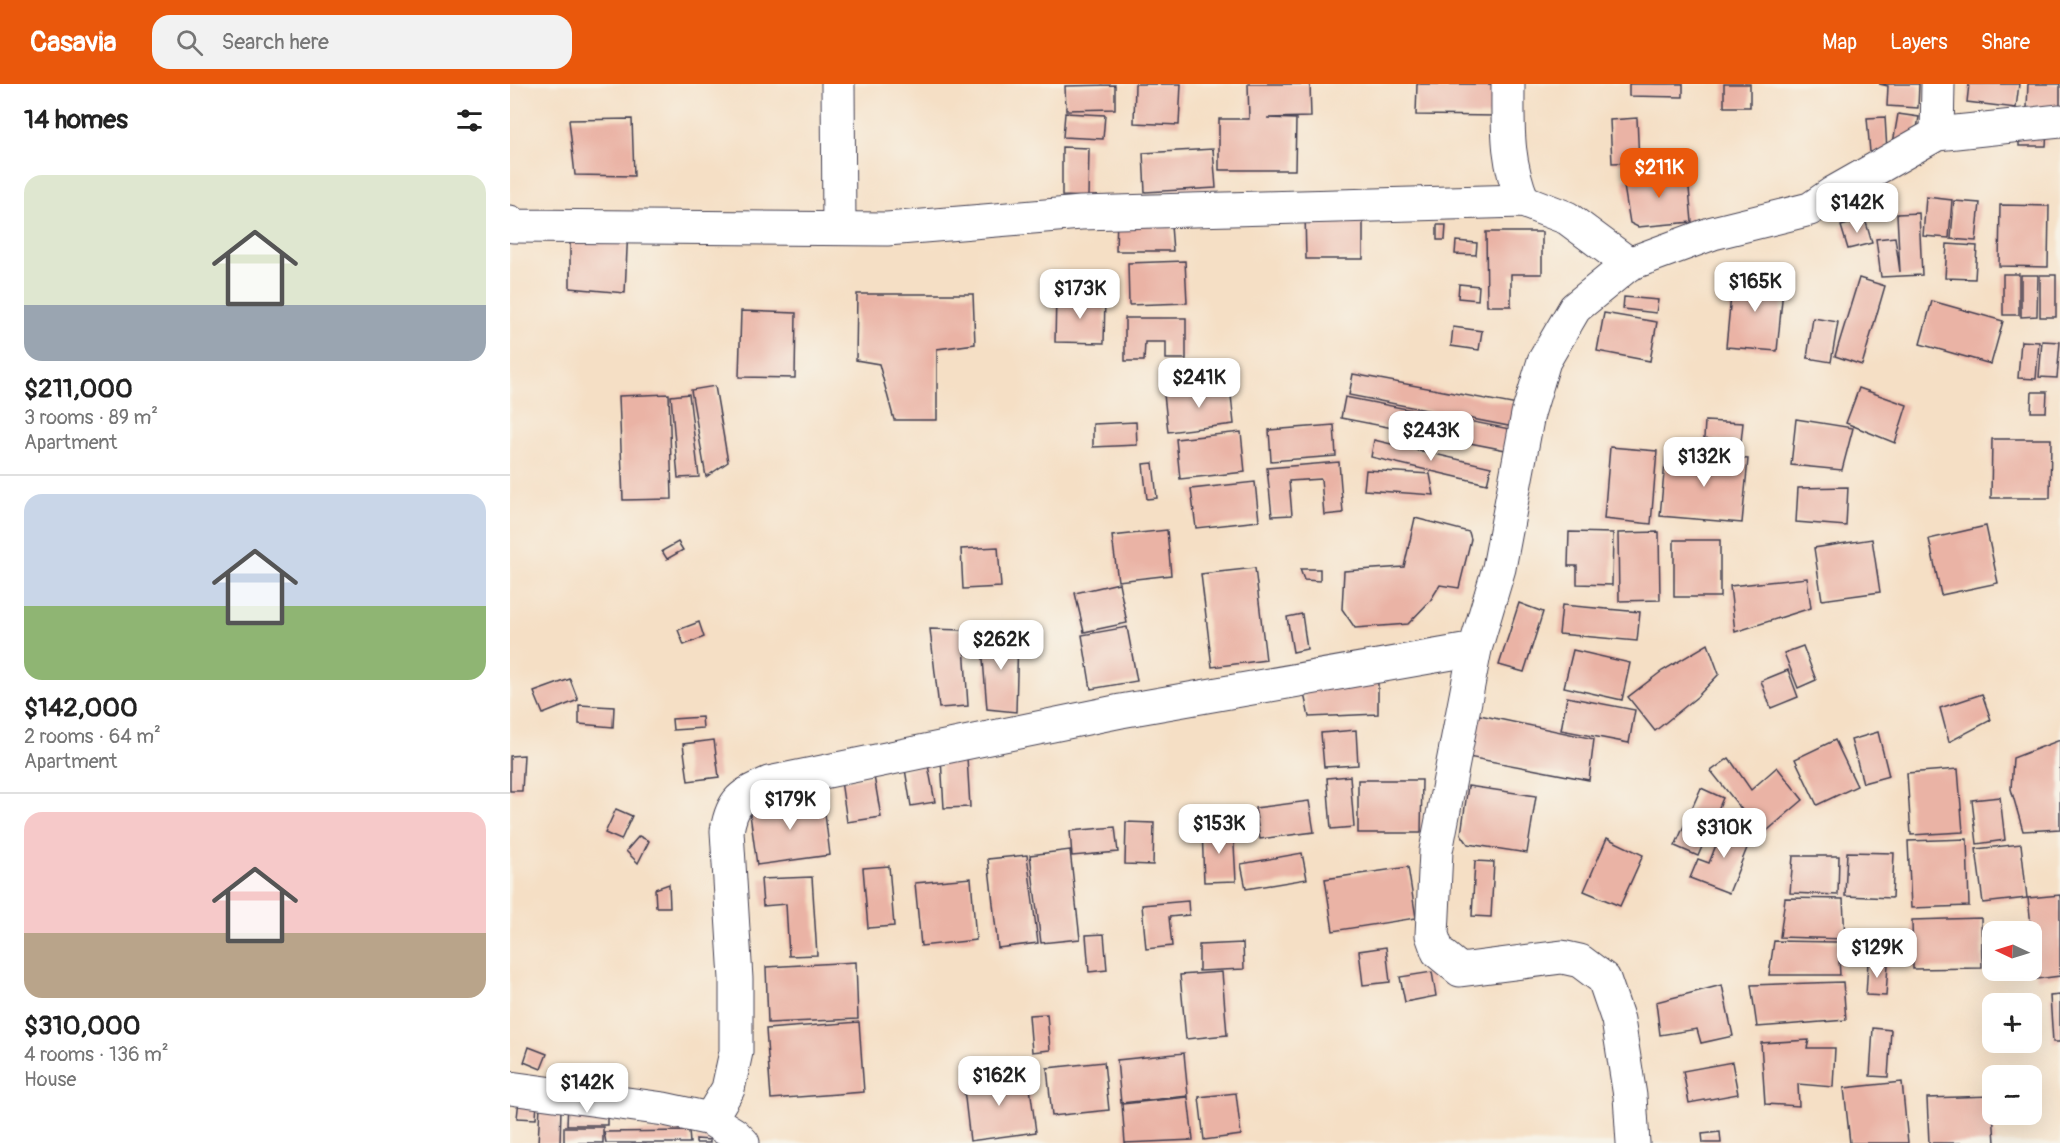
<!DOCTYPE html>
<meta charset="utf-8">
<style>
:root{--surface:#fff;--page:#f2f2f2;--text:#222;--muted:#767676;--line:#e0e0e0;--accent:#ea580c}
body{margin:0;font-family:Pangolin,sans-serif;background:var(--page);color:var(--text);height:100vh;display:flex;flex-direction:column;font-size:22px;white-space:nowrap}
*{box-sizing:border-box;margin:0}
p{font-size:20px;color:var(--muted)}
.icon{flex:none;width:33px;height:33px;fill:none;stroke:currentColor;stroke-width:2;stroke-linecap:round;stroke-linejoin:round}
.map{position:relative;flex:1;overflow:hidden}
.details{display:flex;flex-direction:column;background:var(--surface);width:510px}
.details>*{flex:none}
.needle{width:39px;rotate:274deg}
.tools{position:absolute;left:1472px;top:837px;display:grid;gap:12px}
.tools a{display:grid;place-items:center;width:60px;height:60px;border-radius:12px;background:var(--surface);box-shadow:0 6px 24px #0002;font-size:30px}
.price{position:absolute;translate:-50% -51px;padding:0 14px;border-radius:12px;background:#fff;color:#222;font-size:20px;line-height:39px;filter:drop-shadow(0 2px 3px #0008)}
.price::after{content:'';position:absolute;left:50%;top:36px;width:18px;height:14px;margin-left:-9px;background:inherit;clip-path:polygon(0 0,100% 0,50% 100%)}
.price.active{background:var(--accent);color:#fff}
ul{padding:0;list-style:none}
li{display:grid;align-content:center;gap:12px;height:318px;padding:0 24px}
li+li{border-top:2px solid var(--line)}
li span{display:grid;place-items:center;height:186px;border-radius:18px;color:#555}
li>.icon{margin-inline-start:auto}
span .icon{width:108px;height:108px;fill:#fffc;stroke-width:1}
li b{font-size:26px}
h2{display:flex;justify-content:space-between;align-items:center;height:72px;padding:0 24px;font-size:26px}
header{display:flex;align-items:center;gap:36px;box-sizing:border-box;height:84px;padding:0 30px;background:var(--accent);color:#fff}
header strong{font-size:28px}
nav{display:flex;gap:33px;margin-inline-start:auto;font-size:21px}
.search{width:420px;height:54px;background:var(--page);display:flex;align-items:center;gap:15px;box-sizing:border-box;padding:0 21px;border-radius:18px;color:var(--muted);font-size:22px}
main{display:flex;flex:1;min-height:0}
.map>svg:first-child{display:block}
.building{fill:#eab3a5}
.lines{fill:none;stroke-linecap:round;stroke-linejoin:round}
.minor-casing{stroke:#423e50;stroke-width:35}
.minor{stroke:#fff;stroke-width:33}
</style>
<header>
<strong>Casavia</strong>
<div class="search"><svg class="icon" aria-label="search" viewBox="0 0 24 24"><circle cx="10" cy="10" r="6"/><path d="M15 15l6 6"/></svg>Search here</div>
<nav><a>Map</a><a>Layers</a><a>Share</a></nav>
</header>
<main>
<section class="details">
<h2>14 homes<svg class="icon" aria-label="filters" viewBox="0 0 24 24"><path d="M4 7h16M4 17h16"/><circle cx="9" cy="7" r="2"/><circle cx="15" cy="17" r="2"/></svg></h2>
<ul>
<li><span style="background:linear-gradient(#dfe7d0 70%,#9aa5b1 0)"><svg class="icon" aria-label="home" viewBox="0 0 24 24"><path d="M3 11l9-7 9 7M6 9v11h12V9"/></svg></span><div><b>$211,000</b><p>3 rooms · 89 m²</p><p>Apartment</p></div></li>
<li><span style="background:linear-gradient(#c9d6e8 60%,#8fb573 0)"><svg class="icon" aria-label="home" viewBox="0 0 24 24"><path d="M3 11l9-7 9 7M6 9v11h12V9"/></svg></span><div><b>$142,000</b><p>2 rooms · 64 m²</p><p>Apartment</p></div></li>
<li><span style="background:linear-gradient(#f6c9c9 65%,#b9a48a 0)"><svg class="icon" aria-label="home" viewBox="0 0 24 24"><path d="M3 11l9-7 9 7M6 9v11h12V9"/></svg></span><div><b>$310,000</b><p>4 rooms · 136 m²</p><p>House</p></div></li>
</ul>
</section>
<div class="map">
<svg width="1550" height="1059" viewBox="0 0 1550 1059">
<rect width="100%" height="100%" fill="#f7f3e8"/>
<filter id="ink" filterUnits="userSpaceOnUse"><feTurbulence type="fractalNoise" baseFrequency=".0167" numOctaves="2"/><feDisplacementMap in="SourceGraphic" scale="12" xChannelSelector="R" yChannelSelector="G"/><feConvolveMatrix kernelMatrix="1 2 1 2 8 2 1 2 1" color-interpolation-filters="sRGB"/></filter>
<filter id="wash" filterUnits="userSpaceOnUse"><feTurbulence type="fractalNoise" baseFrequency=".008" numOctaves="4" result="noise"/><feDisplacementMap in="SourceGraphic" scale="24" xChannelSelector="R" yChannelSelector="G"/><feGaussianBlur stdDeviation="1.35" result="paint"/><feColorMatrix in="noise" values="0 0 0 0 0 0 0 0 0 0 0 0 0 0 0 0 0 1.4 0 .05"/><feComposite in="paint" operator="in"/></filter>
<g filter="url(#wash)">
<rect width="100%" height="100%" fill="#f5dfc5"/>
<g id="blocks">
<g class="building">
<path d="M625,0h46l-2,41 -45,-2z"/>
<path d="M738,0h62l1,33 -44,1 29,1 -1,51h-76v-51h30z"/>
<path d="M907,0h81v32l-82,-1z"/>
<path d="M1119,0h54v13l-54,-1z"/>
<rect x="1214" y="0" width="26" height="23"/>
<path d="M1369,0h40l-1,24 -31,-2 1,-20z"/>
<path d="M1459,0h50l-3,24 -49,-6z"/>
<path d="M1518,0h32v25l-33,-1z"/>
<path d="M605,1v24l-49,1 -1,-24z"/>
<path d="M555,29l40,2 -2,24 -40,-2z"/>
<path d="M1388,30l21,3 -5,29 -21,-3z"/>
<path d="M1375,33l2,34 -17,1 -3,-34z"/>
<path d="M1127,34l2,44 -27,1 -2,-43z"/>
<path d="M122,35l2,57 -59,-1 -6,-55z"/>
<path d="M1509,45l28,1 -1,16h-27z"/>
<path d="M552,63l27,1 -1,49 -26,-1z"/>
<path d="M703,65l3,39 -71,4 -2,-39z"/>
<path d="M1173,86l5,7 4,45 -54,5 -8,-4 -7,-43z"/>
<path d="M1416,113l26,3 -3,38 -26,-2z"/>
<path d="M1444,117l26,2 -4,38 -25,-2z"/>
<path d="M1490,121l49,1 -1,61 -49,-1z"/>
<path d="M795,128h58v47h-57z"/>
<path d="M660,129l3,38h-57l1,-35z"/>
<path d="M1409,129l3,62 -41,2 -5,-38 19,-2 5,35 -3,-58z"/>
<path d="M1355,135l7,24 -24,6 -7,-23z"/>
<path d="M927,141h9l-1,15h-8z"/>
<path d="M118,143l-3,66 -55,-5v-58z"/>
<path d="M976,148h56v42h-31v32h-24z"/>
<path d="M946,157l21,2 -1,12 -21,-1z"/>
<path d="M1437,160l30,2 -2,33 -30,-1z"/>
<path d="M675,177l2,42 -58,2 -1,-42z"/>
<rect x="1493" y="190" width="16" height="41"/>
<path d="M1223,191l51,4 -7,72 -51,-4z"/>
<path d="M1511,191h17l-1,41 -16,1z"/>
<rect x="1530" y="191" width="16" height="42"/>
<path d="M1349,194l26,8 -23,79 -27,-9z"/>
<path d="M949,200l20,2 -1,14 -20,-2z"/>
<path d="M347,210h116l2,50 -38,5v71h-43l-15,-56 -23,-4z"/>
<path d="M546,212l49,2 -1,45 -49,-1z"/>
<path d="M1114,213l34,3 -2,13 -33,-4z"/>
<path d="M1422,217l71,20 -12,43 -71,-20z"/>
<path d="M231,227l55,2 -1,65 -56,-1z"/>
<path d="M1094,229l53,9 -7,39 -53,-10z"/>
<path d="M615,234h61v41h-20v-17h-21l-1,19h-19z"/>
<path d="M1303,234l25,4 -7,40 -24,-4z"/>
<path d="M943,243l29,4 -3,19 -28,-4z"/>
<path d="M1511,257l18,1 -3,37 -18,-1z"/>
<path d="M1532,257l18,1 -3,36 -18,-1z"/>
<path d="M843,290l170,32 -4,22 -170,-33z"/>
<path d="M205,302l13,76 -22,15 -15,-87z"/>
<path d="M720,302l4,38 -66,8 -4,-38z"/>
<path d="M1349,304l48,17 -12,38 -49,-20z"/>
<path d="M1522,308h15l-1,20h-15z"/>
<path d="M159,310l3,105 -49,1 -4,-104z"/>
<path d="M179,310l10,83 -21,1 -7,-82z"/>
<path d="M835,313l170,33 -4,21 -170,-33z"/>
<path d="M1286,335l57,9 -11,42 -51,-5z"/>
<path d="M1195,337l38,2 -2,19 -37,-3z"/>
<path d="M626,338l1,23 -44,2v-23z"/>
<path d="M824,341l2,31 -65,5 -2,-31z"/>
<path d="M731,348l4,40 -65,7 -4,-40z"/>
<path d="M1482,355h59l-1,59h-59z"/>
<path d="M864,356l117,27 -4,17 -116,-27z"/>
<path d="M1100,363l47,4 -6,73 -47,-5z"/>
<path d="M1156,368l82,7 -6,64 -82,-7z"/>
<path d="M829,378l4,51 -19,2 -3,-36 -32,2 3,34 -20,1 -5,-48z"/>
<path d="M643,379l4,35 -10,1 -4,-35z"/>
<path d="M856,386l64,4 4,21 -70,-5z"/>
<path d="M745,398l4,39 -63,7 -5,-39z"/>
<path d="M1338,403l-2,39 -50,-4 2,-34z"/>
<path d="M905,434l54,14 2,7 -12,49 -19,-3 -10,16 -22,23 -53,4 -13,-19 2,-38 60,-4z"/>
<path d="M1476,442l12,57 -57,12 -12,-56z"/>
<path d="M657,446l4,45 -53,6 -6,-45z"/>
<path d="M1059,448l44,1 -1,52 -35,-1v-18h-9z"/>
<path d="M1149,448l1,68 -41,1 -1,-68z"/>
<path d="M1362,455l8,53 -58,8 -8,-52z"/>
<rect x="1164" y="456" width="46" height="57"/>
<path d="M168,458l5,8 -16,9 -5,-8z"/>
<path d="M488,463l3,40 -38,2 -2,-40z"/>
<path d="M745,484l11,92 -54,7 -11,-93z"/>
<path d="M790,485h20v12l-16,-1z"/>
<path d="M1297,494l4,30 -76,24 -5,-46z"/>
<path d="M609,499l8,40 -43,9 -9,-39z"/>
<path d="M1009,519l24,9 -19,60 -25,-7z"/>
<path d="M1052,521l78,7 -3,29 -78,-7z"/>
<path d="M792,530l5,35 -14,3 -6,-35z"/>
<path d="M189,538l5,15 -20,8 -6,-15z"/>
<path d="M617,543l10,54 -46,8 -9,-54z"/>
<path d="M420,545l33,1 5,76 -29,2z"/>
<path d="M471,550l37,1 -2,77 -29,-3z"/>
<path d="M1198,560l11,30 -22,23 -42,34 -27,-34 34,-26z"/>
<path d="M1293,562l13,34 -18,8 -14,-35z"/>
<path d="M1063,566l57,13 -8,37 -58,-13z"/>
<path d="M1278,586l10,27 -27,11 -10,-27z"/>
<path d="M868,587v43l-69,3 -6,-28z"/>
<path d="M60,595l8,21 -35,14 -9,-22z"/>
<path d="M1472,610l9,26 -42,22 -9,-34z"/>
<path d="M1057,613l68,13 -6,33 -68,-13z"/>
<path d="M69,621l35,2 -1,20 -34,-3z"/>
<path d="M965,630l119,25 -5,41 -121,-23z"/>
<path d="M192,633l1,11 -30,2 -1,-11z"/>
<path d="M846,646l2,35 -34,2 -3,-34z"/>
<path d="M1368,648l11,44 -26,7 -12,-43z"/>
<path d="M204,656l5,37 -31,4 -5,-37z"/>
<path d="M1325,656l22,46 -40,19 -22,-46z"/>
<path d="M1550,656v89l-37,2 -12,-42 2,-31z"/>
<path d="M14,671l-2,36h-12v-35z"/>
<path d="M457,673l3,50 -26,1 -3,-49z"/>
<path d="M1219,674l22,32 26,-23 26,33 -41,35 -51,-64z"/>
<path d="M418,681l7,37 -24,4 -6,-37z"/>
<path d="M1448,685l5,63 -52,3 -4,-62z"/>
<path d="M364,692l7,41 -34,5 -6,-41z"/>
<path d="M840,692l4,51 -23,2 -4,-51z"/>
<path d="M848,696h64l-1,53h-63z"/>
<path d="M958,702l68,10 -9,57 -59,-9 -7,-10z"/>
<path d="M1191,704l22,10 -25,58 -23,-10z"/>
<path d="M313,713l7,58 -73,10 -8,-58z"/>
<path d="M1490,713l5,43 -28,4 -5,-44z"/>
<path d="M799,717l5,31 -54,7 -5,-31z"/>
<path d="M106,725l16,7 -11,24 -16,-7z"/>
<path d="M616,738l28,1 -1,42 -28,-1z"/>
<path d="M1215,738l28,11 -24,60 -39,-15 8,-19 11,4z"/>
<path d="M605,743l3,25 -46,4 -2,-25z"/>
<path d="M723,743l3,54 -32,1 -2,-54z"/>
<path d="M129,752l10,5 -11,22 -12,-12z"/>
<path d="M1097,754l36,17 -23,51 -36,-15z"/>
<path d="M1457,755l2,67 -58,2 -3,-67z"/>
<path d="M1511,760l6,54 -44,5 -7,-54z"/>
<path d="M560,766l10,89 -39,4 -11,-88z"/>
<path d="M1337,768l47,1 -2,45 -47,-2z"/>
<path d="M792,769l5,26 -61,10 -5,-25z"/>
<path d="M517,771l11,88 -40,5 -10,-89z"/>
<path d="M1283,772h46l-1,39 -48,-2z"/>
<path d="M965,777l19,1 -3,55 -19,-1z"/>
<path d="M379,782l5,60 -26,2 -5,-60z"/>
<path d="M898,783l8,51 -83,13 -8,-52z"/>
<path d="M302,793l5,78 -28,1 -3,-52 -23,2 -2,-27z"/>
<path d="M461,794l5,62 -55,6 -6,-63z"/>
<path d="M159,800l1,23h-14l-1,-18z"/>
<path d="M1550,811v81l-23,3 -9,-81z"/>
<path d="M1275,814l58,1 2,40 -65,-2z"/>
<path d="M678,817l1,14 -20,2 3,29 -26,3 -4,-44z"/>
<path d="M1471,834l1,50 -69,1 -1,-49z"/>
<path d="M594,850l3,36 -18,2 -3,-37z"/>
<path d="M1264,857l64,1 2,33h-71z"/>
<path d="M733,859l1,26 -45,2v-26z"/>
<path d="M876,863l4,35 -27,3 -4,-34z"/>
<path d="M346,878l2,57 -90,4 -2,-56z"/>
<path d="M1358,878l20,2 -2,32 -20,-1z"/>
<path d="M712,888l5,63 -41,4 -6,-64z"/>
<path d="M922,888l4,24 -31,6 -5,-25z"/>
<path d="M1333,898l3,38 -89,7 -6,-42z"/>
<path d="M1212,901l11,51 -32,7 -4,-14 -37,6 -4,-33z"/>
<path d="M1550,911v47h-7l-3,-46z"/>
<path d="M537,930l3,36 -18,2 -3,-37z"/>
<path d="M349,938l5,70 -93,7 -5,-70z"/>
<path d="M1363,944l18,2 -3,47 -18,-1z"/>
<path d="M1299,956l-2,8h28l-2,39 -35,-3 1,22 -34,-2 -4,-61z"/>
<path d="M19,963l18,7 -6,15 -17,-7z"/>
<path d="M674,969l4,43 -67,7 -4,-43z"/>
<path d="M594,978l5,48 -57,6 -5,-48z"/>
<path d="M1222,978l6,32 -49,9 -6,-32z"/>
<path d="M518,989l8,59 -66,9 -7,-60z"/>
<path d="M1392,998l6,61h-58l-6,-55z"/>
<path d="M726,1009l5,42 -37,5 -5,-43z"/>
<path d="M1482,1012l3,47h-66l-2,-45z"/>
<path d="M678,1013l5,43 -68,3 -3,-39z"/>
<path d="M9,1016l18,1 -1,18 -19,-1z"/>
<path d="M58,1019l39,1v21h-40z"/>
<path d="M30,1022l21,2 -1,35h-22z"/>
<rect x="54" y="1043" width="39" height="16"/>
<path d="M179,1047l1,12h-84l-2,-11z"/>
<path d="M1210,1048l1,11h-18l-1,-9z"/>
<path d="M186,1055l14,1v3h-14z"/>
</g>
</g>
</g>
<g filter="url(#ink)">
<use href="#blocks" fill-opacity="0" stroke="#423e50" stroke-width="1.5"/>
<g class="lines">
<defs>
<g id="minor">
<path d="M328,0l1,144"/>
<path d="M998,0c0,44 -2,76 15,117"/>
<path d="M1427,50l1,-50"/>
<path d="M0,138l3,4 374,3 194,-16 442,-12 44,17 62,46"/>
<path d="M0,1004l154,21 46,10 24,15 9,9"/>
<path d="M200,1035l18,-30 8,-37v-73l-9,-148c5,-31 15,-36 42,-48l352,-72 354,-62"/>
<path d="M1123,1059l-3,-47 -12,-76 -14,-41 -24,-18 -18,-4 -102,13 -22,-18 -6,-17 4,-84 39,-202 24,-81 29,-154 16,-53 31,-53 54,-44 84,-31 97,-24 23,-16 104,-59 123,-13"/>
</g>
</defs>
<use href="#minor" class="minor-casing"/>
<use href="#minor" class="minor"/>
</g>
</g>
</svg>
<div class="tools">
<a><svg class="needle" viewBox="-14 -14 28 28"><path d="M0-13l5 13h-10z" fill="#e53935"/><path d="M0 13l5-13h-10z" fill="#767676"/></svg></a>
<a>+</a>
<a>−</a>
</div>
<b class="price active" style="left:1149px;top:115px">$211K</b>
<b class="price" style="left:1347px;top:150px">$142K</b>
<b class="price" style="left:1245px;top:229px">$165K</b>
<b class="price" style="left:570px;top:236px">$173K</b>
<b class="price" style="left:689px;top:325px">$241K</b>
<b class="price" style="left:921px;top:378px">$243K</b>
<b class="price" style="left:1194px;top:404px">$132K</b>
<b class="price" style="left:491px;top:587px">$262K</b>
<b class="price" style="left:280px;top:747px">$179K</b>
<b class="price" style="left:709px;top:771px">$153K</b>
<b class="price" style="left:1214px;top:775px">$310K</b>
<b class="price" style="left:1367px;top:895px">$129K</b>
<b class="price" style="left:489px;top:1023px">$162K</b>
<b class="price" style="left:77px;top:1030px">$142K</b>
</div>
</main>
